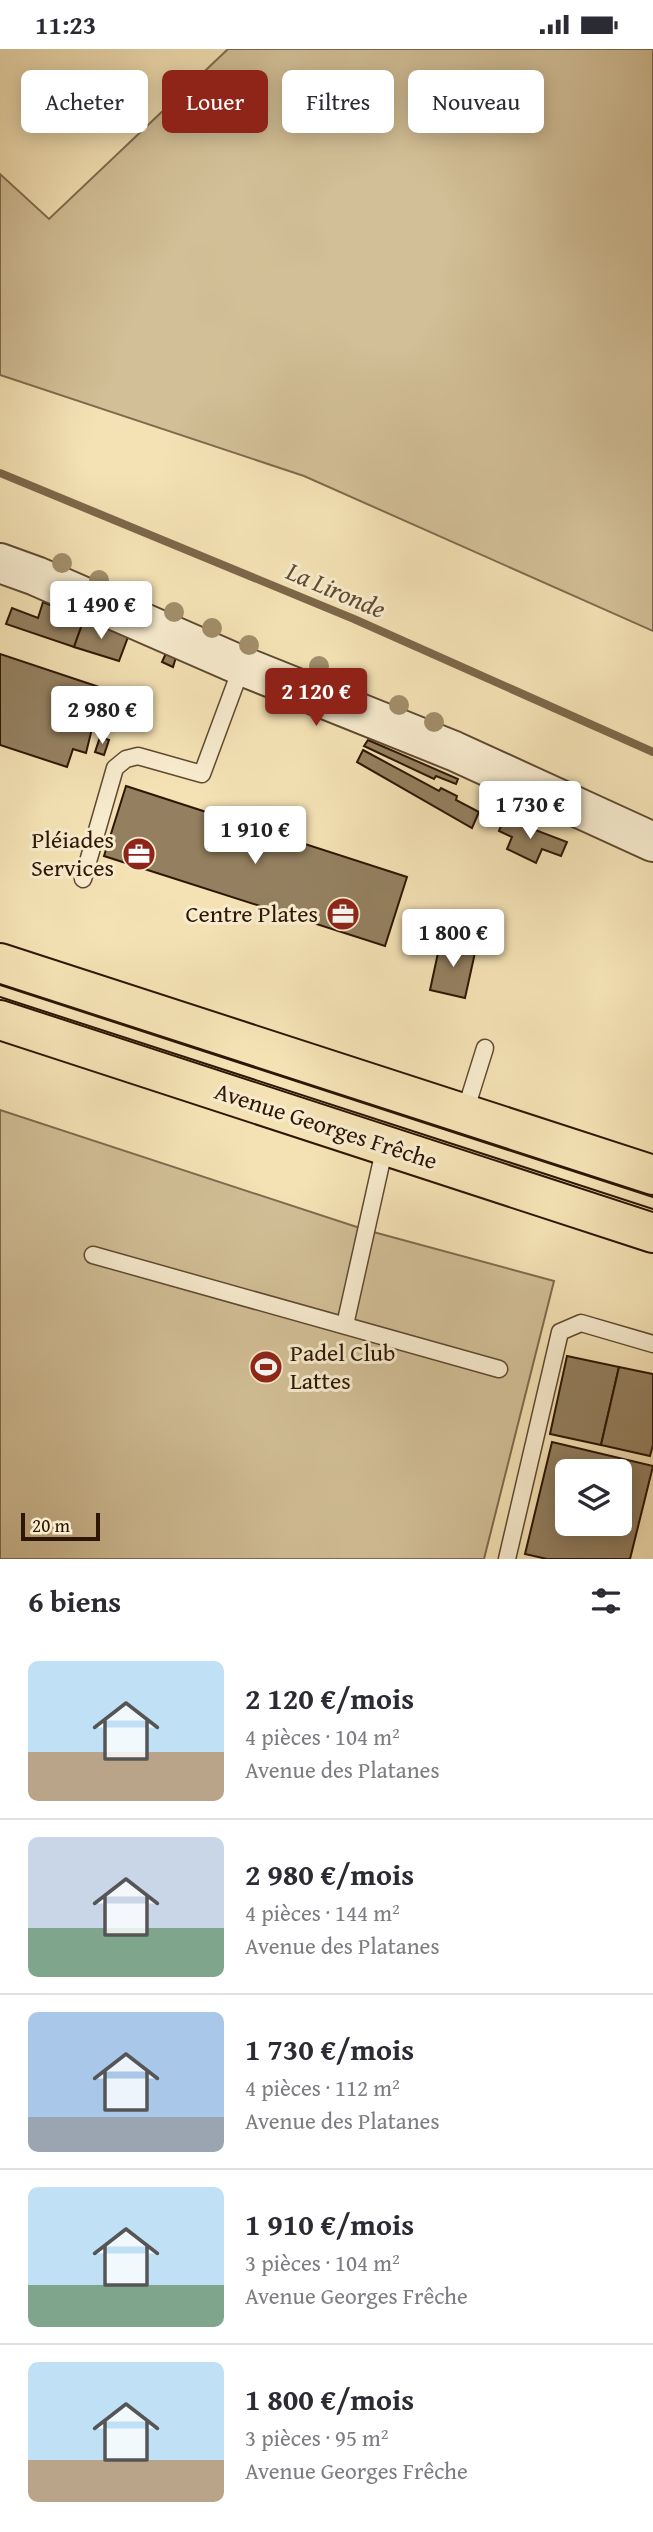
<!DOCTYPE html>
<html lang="fr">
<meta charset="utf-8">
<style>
:root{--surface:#fff;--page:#f2f2f3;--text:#2b2b33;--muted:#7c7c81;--line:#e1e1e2;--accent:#8f2418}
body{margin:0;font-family:"Gentium Book Plus",serif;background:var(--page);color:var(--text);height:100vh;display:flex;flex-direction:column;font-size:26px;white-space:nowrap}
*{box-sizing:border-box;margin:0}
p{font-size:23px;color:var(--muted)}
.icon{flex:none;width:38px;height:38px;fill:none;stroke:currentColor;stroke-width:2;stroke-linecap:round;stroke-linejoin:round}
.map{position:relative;height:1510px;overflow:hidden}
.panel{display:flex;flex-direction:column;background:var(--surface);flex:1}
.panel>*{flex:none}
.top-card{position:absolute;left:21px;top:21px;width:612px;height:63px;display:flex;gap:14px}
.tools{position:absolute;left:555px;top:1410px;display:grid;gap:14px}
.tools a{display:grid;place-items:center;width:77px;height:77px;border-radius:10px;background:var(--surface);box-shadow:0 4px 18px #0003;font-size:35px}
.scale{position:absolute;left:21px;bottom:18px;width:79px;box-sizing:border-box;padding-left:7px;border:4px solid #2d1603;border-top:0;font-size:19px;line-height:24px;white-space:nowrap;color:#2d1603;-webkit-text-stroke:5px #f8eccf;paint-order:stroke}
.price{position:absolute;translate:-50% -60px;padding:0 16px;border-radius:7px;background:#fff;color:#222;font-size:23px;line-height:46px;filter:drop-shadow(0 2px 4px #0008)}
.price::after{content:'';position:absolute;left:50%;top:42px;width:21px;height:16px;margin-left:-10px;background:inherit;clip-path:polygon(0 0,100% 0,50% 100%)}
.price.on{background:var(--accent);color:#fff}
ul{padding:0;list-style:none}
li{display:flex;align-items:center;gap:21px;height:175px;padding:0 28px}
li+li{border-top:2px solid var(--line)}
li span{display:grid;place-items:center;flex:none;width:196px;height:140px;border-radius:10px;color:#555}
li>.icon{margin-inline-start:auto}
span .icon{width:84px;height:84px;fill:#fffc;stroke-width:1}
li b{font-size:30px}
h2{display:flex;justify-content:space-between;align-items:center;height:84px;padding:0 28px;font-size:30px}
.pill{padding:0 24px;border-radius:10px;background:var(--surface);box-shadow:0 4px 18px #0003;font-size:24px;line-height:63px}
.pill.on{background:var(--accent);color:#fff}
.status{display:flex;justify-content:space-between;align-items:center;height:49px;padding:0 35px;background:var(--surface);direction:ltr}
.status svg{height:19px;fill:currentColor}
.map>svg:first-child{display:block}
.green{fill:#d2bf97;stroke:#806a4d;stroke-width:2}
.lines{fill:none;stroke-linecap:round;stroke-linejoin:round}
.stream{stroke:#7c6749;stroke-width:8}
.building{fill:#948060;stroke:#2d1603;stroke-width:2;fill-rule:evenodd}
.service-casing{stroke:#5f4930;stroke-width:19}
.tertiary-casing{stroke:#5f4930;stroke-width:42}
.primary-casing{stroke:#2d1603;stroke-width:42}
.service{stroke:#f8eccf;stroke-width:16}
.tertiary{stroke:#f8eccf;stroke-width:38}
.primary{stroke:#f4e2b5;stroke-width:38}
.tram{stroke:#2d1603;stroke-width:2}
.tree{fill:#a28e6b}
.labels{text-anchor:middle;stroke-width:6;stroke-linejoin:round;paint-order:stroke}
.poi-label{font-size:24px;fill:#2d1603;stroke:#f8eccf;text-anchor:end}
.street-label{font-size:24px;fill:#2d1603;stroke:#f8eccf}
.water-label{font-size:26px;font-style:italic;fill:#614c32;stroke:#f8eccf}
</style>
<div class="status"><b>11:23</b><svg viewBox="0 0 49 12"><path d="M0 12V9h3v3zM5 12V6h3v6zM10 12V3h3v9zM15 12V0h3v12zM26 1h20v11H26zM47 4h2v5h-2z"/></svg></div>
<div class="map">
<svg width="653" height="1510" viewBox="0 0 653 1510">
<rect width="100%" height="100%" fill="#f4e2b5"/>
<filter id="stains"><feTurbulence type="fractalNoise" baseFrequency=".00286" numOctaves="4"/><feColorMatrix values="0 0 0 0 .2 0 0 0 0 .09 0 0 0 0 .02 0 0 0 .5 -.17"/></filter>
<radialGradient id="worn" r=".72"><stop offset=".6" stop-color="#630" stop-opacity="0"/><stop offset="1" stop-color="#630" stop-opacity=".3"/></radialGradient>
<g class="green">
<path d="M228,0h425v582l-349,-155 -304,-101v-201l49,45z"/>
<path d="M0,1061l366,120 188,51 -70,278h-484z"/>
</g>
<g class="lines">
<path class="stream" d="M0,424l354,146 299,133"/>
</g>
<g class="building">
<path d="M43,553l41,17 -10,28 -68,-23 6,-16 26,10z"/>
<path d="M84,570l44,18 -9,24 -45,-14z"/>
<path d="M166,604l10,4 -3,10 -11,-5z"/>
<path d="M0,605l102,34 -16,65 -13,-4 -6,18 -67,-22z"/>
<path d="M100,688l9,3 -5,15 -9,-3z"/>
<path d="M368,691l90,39 -2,5 -20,-8 -2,3 -70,-33z"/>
<path d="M363,701l76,41 2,-3 16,8 -1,4 23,12 -7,16 -115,-66z"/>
<path d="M126,737l281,91 -22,69 -281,-90z"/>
<path d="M504,769l63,24 -6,14 -19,-7 -6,14 -29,-14 5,-12 -13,-6z"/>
<path d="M441,890l35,9 -11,50 -35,-8z"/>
<path d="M567,1307l52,11 -18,78 -51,-11z"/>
<path d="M619,1318l34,7v71l-3,11 -49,-11z"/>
<path d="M552,1393l101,24 -23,93h-83l-22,-5zM567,1423h53v52h-53z"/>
</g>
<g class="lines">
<defs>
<g id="service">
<path d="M83,830l32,-111 11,-9 12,-3 64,18 40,-108"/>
<path d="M464,1066l21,-67"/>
<path d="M93,1206l406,114"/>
<path d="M345,1276l40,-179"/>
<path d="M507,1510l53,-227 21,-9 72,21"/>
</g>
<path id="tertiary" d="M0,514l36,13 206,90 212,85 199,91"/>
<g id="primary">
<path d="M0,914l653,212"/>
<path d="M0,971l653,213"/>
</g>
</defs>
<use href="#service" class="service-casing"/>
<use href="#tertiary" class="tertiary-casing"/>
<use href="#primary" class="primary-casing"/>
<use href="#service" class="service"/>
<use href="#tertiary" class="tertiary"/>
<use href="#primary" class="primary"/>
<g class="tram">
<path d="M0,936l653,212"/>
<path d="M0,948l653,212"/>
</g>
</g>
<g class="tree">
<circle cx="62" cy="514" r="10"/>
<circle cx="99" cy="531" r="10"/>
<circle cx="137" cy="547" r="10"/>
<circle cx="174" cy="563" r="10"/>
<circle cx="212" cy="579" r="10"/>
<circle cx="249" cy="596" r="10"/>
<circle cx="319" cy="617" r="10"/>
<circle cx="357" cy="637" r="10"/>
<circle cx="399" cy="656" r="10"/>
<circle cx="434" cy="673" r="10"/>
</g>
<defs>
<symbol id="office-disc" viewBox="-11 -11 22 22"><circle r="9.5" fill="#8f2418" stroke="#f8eccf"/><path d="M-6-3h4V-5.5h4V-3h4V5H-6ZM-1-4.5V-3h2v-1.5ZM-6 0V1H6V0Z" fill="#fff"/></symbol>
<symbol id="stadium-disc" viewBox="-11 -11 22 22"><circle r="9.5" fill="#8f2418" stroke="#f8eccf"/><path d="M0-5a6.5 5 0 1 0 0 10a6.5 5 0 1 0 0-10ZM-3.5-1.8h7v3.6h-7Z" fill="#fff"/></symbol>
</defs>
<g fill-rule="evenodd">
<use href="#office-disc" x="120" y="786" width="38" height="38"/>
<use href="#office-disc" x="324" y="846" width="38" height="38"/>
<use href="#stadium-disc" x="247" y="1299" width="38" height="38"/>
</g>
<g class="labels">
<g class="poi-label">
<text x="114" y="799">Pléiades<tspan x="114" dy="28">Services</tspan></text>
<text x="318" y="873">Centre Plates</text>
<text x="290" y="1312" text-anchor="start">Padel Club<tspan x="290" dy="28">Lattes</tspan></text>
</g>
<g class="street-label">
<text transform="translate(326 1077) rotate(18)" y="8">Avenue Georges Frêche</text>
</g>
<g class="water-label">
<text transform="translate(336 541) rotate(23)" y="9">La Lironde</text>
</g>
</g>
<rect width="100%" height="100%" filter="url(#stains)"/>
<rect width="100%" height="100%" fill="url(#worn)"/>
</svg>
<div class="tools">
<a><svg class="icon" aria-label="layers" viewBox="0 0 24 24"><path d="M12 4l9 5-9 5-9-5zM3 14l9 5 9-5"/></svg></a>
</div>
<div class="scale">20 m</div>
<b class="price" style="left:101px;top:592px">1 490 €</b>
<b class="price on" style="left:316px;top:679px">2 120 €</b>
<b class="price" style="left:102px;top:697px">2 980 €</b>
<b class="price" style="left:530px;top:792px">1 730 €</b>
<b class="price" style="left:255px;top:817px">1 910 €</b>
<b class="price" style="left:453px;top:920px">1 800 €</b>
<div class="top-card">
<a class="pill">Acheter</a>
<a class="pill on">Louer</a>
<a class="pill">Filtres</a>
<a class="pill">Nouveau</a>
</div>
</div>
<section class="panel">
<h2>6 biens<svg class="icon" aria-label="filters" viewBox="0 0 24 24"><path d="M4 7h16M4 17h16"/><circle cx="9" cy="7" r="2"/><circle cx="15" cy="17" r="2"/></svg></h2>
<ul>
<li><span style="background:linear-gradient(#bfe0f5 65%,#b9a48a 0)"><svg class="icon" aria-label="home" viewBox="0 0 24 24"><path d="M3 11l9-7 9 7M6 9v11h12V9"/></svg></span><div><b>2 120 €/mois</b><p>4 pièces · 104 m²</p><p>Avenue des Platanes</p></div></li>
<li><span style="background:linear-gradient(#c9d6e8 65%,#7fa58c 0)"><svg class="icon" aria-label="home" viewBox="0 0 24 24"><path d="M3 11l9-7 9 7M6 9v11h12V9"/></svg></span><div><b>2 980 €/mois</b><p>4 pièces · 144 m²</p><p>Avenue des Platanes</p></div></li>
<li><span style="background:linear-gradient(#a9c7e8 75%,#9aa5b1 0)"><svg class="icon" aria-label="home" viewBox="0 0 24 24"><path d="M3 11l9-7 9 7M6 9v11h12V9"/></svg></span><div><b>1 730 €/mois</b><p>4 pièces · 112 m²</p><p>Avenue des Platanes</p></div></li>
<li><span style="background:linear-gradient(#bfe0f5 70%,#7fa58c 0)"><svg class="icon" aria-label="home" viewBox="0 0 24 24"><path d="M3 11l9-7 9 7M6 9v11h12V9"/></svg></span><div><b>1 910 €/mois</b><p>3 pièces · 104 m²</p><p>Avenue Georges Frêche</p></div></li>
<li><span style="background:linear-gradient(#bfe0f5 70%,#b9a48a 0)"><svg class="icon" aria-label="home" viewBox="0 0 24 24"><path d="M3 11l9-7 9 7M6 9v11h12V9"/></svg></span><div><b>1 800 €/mois</b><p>3 pièces · 95 m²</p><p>Avenue Georges Frêche</p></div></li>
</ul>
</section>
